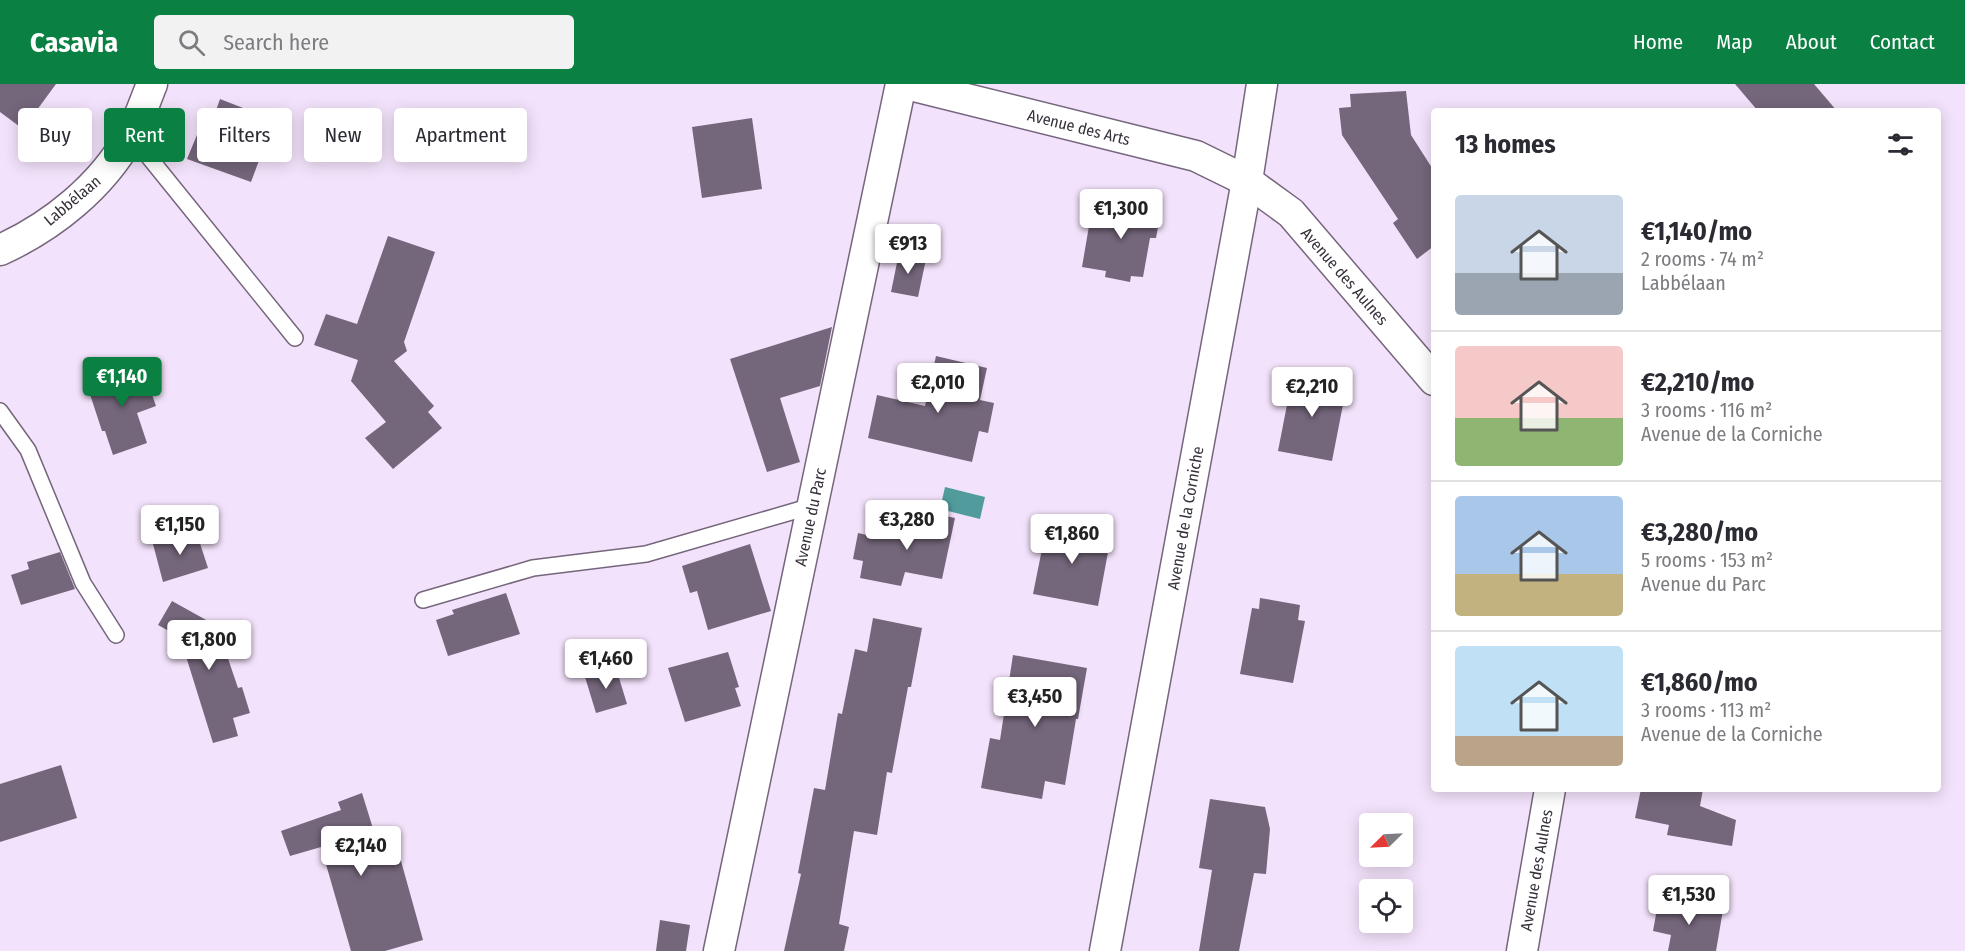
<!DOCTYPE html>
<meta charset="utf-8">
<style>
:root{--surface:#fff;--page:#f2f2f3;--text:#2b2b33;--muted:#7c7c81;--line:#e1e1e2;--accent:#0b8043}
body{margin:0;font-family:"Fira Sans Condensed",sans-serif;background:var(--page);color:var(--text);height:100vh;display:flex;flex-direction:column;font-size:22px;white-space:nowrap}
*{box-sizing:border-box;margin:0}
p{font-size:20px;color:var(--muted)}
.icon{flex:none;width:33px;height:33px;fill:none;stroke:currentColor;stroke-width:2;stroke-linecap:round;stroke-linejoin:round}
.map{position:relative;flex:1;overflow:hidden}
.drawer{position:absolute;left:1431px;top:24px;width:510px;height:684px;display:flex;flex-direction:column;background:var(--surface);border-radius:6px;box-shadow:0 3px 15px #0003}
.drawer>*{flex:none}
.hud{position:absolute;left:18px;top:24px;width:570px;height:54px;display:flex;gap:12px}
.needle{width:39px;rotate:246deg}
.tools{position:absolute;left:1359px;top:729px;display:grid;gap:12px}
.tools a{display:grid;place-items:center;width:54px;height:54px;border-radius:6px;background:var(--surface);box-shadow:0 3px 15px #0003;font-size:30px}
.price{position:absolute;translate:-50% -51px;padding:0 14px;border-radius:6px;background:#fff;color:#222;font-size:20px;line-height:39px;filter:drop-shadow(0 2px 3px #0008)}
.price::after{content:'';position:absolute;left:50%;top:36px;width:18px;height:14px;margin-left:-9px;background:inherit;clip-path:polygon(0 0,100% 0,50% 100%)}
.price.on{background:var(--accent);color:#fff}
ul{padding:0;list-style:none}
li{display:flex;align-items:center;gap:18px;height:150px;padding:0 24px}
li+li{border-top:2px solid var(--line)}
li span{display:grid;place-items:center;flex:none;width:168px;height:120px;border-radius:6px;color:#555}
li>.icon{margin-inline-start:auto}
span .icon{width:72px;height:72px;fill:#fffc;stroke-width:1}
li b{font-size:26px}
h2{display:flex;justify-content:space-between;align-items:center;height:72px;padding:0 24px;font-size:26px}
.chip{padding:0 21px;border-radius:6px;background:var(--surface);box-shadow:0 3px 15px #0003;font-size:21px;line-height:54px}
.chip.on{background:var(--accent);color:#fff}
header{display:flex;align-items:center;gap:36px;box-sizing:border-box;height:84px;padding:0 30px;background:var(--accent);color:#fff}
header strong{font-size:28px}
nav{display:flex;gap:33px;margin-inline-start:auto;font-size:21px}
.search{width:420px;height:54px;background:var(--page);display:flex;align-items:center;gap:15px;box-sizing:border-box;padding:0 21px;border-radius:6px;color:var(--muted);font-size:22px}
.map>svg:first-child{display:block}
.water{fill:#519b9d}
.building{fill:#74667b}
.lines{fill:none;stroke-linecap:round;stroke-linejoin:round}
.lane-casing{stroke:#75667c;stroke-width:18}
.street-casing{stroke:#75667c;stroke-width:33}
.lane{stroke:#fff;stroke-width:15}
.street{stroke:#fff;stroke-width:30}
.labels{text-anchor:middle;stroke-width:6;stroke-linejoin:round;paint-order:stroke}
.street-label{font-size:16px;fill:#37303a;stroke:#fff}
</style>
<header>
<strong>Casavia</strong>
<div class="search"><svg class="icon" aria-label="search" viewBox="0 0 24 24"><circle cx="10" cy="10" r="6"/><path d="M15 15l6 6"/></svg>Search here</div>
<nav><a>Home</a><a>Map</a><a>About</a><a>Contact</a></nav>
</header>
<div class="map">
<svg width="1965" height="867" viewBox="0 0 1965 867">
<rect width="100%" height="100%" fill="#f3e2fb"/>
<path class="water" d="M945,403l40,10 -5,22 -40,-10z"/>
<g class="building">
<path d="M0,0h56l-33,45 -23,-17z"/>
<path d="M1735,0h79l23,27h-79z"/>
<path d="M1406,7l5,44 23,36v75l-17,13 -24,-36 5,-4 -56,-84 -3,-27 12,-1 -1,-13z"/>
<path d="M220,15l54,21 -23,62 -64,-23 12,-29 3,2 6,-15 5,2z"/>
<path d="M752,34l10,71 -60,9 -10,-71z"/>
<path d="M1099,116l62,11 -5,27h-6l-7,39 -12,-1 -1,6 -25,-5 1,-6 -24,-4 7,-41 6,1z"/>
<path d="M388,152l47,16 -31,90 3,9 -13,10 40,45 -6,6 14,16 -49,41 -28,-31 21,-16 -35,-41 7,-21 -44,-15 12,-31 31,10z"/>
<path d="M899,169l27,6 -8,38 -27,-5z"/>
<path d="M832,243l-12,59 -40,12 20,64 -33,10 -37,-113z"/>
<path d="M936,272l51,12 -7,32 14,3 -6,30 -9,-2 -7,31 -104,-24 9,-43 48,11z"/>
<path d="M138,283l5,15 4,-2 9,26 -19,7 10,30 -34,12 -8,-24h-3l-16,-49z"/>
<path d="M1293,290l54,10 -15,77 -54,-10z"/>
<path d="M917,426l38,8 -13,61 -37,-7 -4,14 -41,-8 3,-17 -10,-2 5,-26 23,5 1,-6 28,5z"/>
<path d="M1047,440l64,12 -13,70 -65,-12z"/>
<path d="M196,447l12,37 -45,14 -10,-38z"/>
<path d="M750,460l21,67 -63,19 -11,-39 -7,2 -8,-27z"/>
<path d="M60,468l15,37 -54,16 -10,-30 18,-6 -2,-7z"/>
<path d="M506,509l14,41 -72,22 -12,-36 18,-6 -2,-4z"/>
<path d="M1260,514l40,7 -2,15 7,1 -12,62 -53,-9 12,-66 7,1z"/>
<path d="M172,517l45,25 21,62 4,-1 8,26 -17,5 5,18 -25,7 -33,-106 -22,-12z"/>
<path d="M873,534l49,10 -11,59h-3l-16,86 -5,-1 -10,63 -23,-4 -15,93 10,3 -5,24h-60l17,-77 -3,-1 16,-85 11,2 13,-77 4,1 13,-65 12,3z"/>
<path d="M728,568l11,35 -4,1 6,18 -56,16 -17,-54z"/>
<path d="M1013,571l74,13 -9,51h-2l-11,66 -20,-4 -3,18 -61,-11 9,-50 10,2z"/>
<path d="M616,584l11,36 -31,9 -11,-36z"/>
<path d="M61,681l16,53 -77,24v-58z"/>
<path d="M1641,705h62l-3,17 36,14 -4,26 -65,-11 2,-10 -34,-7z"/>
<path d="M362,709l17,55 17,-5 27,97 -38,11h-34l-30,-104 -31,9 -9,-25 60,-21 -3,-8z"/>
<path d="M1210,715l55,8 5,22 -4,45 -12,-1 -15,78h-40l13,-81 -13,-2z"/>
<path d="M1659,814l64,12 -7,41h-48l3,-16 -18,-4z"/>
<path d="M660,836l30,5 -4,26h-30z"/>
</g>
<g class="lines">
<defs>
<g id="lane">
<path d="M131,51l164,203"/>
<path d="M0,327l28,39 55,133 33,52"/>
<path d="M423,516l110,-32 113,-14 166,-48"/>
</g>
<g id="street">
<path d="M906,0l290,72 51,25 44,32 143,167"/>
<path d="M0,166c53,-24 102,-64 130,-114 9,-16 15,-35 22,-52"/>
<path d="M719,867l182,-867"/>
<path d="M1105,867l142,-770 15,-97"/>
<path d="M1522,867l28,-162"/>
</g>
</defs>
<use href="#lane" class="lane-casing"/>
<use href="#street" class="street-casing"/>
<use href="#lane" class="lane"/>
<use href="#street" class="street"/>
</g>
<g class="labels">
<g class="street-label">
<text transform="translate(1079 43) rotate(14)" y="6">Avenue des Arts</text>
<text transform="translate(72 116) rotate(-40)" y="6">Labbélaan</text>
<text transform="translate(1345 192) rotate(49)" y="6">Avenue des Aulnes</text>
<text transform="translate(810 433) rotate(-78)" y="6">Avenue du Parc</text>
<text transform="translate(1185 434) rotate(-80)" y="6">Avenue de la Corniche</text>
<text transform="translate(1536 786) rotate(-80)" y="6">Avenue des Aulnes</text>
</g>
</g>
</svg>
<div class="tools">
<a><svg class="needle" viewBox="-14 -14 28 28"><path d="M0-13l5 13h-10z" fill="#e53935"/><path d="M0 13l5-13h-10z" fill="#7c7c81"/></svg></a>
<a><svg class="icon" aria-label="locate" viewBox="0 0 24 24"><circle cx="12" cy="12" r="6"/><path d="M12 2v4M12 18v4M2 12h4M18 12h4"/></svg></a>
</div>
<b class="price" style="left:1121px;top:156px">€1,300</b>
<b class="price" style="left:908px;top:191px">€913</b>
<b class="price on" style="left:122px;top:324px">€1,140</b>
<b class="price" style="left:938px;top:330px">€2,010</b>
<b class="price" style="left:1312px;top:334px">€2,210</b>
<b class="price" style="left:907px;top:467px">€3,280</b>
<b class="price" style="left:180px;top:472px">€1,150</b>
<b class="price" style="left:1072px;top:481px">€1,860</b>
<b class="price" style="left:209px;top:587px">€1,800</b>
<b class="price" style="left:606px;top:606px">€1,460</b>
<b class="price" style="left:1035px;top:644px">€3,450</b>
<b class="price" style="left:361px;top:793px">€2,140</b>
<b class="price" style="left:1689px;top:842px">€1,530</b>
<div class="hud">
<a class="chip">Buy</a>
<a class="chip on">Rent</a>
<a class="chip">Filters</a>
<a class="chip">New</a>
<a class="chip">Apartment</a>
</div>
<section class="drawer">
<h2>13 homes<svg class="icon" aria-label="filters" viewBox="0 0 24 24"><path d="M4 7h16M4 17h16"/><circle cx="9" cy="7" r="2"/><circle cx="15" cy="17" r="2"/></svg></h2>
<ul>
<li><span style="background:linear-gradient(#c9d6e8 65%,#9aa5b1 0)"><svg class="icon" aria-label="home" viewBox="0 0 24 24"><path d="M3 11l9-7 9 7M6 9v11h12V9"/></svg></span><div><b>€1,140/mo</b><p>2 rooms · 74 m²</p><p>Labbélaan</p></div></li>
<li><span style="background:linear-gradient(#f6c9c9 60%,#8fb573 0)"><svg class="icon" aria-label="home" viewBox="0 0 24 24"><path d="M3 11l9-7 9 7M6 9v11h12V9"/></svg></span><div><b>€2,210/mo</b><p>3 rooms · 116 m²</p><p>Avenue de la Corniche</p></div></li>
<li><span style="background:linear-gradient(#a9c7e8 65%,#c2b280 0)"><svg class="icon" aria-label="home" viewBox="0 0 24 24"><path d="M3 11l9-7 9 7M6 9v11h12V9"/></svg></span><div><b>€3,280/mo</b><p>5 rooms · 153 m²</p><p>Avenue du Parc</p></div></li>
<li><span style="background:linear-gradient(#bfe0f5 75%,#b9a48a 0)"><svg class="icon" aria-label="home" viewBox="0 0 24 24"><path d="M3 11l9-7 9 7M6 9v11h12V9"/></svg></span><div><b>€1,860/mo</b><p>3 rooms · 113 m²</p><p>Avenue de la Corniche</p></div></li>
</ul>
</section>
</div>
